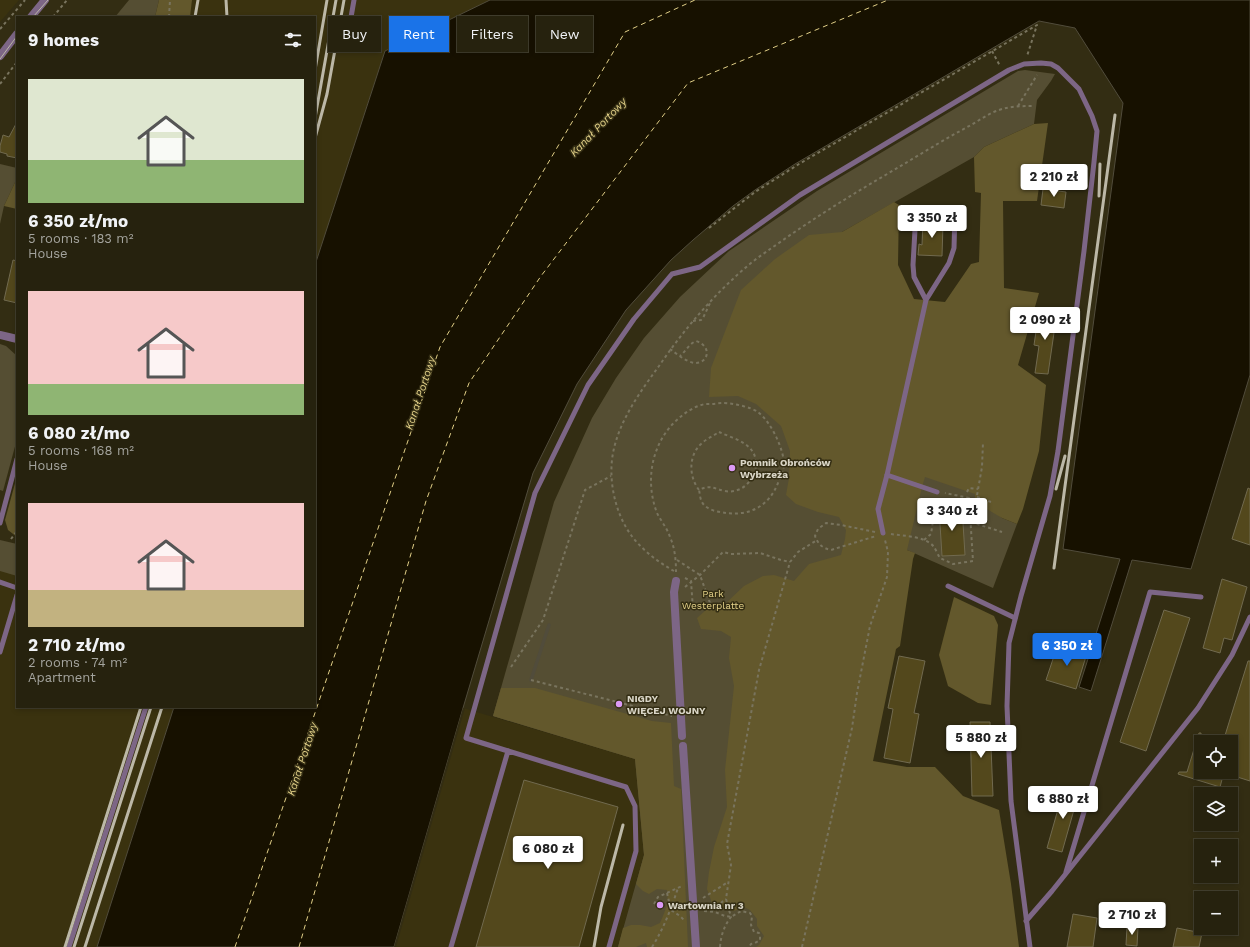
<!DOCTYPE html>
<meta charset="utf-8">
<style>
:root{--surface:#26220e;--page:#2e2a17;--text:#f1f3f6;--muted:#a4a49e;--line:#423f2e;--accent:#1a73e8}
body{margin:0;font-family:"Work Sans",sans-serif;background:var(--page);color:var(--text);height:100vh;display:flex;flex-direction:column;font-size:15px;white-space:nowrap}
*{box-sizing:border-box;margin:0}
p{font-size:13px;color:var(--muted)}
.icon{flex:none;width:22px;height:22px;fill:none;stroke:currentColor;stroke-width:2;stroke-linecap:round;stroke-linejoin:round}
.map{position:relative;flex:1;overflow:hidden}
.drawer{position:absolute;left:16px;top:16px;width:300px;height:692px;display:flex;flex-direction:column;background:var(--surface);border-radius:0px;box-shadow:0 2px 6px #0003,0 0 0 1px var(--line)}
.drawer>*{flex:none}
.guide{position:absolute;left:328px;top:16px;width:380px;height:36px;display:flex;gap:8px}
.buttons{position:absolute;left:1194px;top:735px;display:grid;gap:8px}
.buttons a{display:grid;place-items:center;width:44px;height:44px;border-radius:0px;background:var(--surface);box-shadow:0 2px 6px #0003,0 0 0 1px var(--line);font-size:20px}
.price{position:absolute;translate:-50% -34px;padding:0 9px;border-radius:4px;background:#fff;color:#222;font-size:13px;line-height:26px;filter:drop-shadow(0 1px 2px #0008)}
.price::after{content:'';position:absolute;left:50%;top:24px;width:12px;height:9px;margin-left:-6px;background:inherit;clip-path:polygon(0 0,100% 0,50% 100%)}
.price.selected{background:var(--accent);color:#fff}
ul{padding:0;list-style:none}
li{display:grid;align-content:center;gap:8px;height:212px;padding:0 12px}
li span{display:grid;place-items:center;height:124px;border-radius:0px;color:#555}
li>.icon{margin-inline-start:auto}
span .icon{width:72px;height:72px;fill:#fffc;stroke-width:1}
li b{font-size:17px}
h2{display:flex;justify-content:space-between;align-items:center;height:48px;padding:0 12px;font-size:17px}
.tag{padding:0 14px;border-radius:0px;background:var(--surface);box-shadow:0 2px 6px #0003,0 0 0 1px var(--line);font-size:14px;line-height:36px}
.tag.selected{background:var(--accent);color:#fff}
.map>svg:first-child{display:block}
.built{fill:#3a320f}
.green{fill:#554e33}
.forest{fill:#63582c}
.water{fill:#171100;stroke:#514c3b}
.pier{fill:#332d13}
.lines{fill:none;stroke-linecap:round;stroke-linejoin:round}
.stream{stroke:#514c3b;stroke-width:3.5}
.ferry{stroke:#e1cf87;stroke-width:1;stroke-dasharray:5 4;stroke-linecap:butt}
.building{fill:#53481c;stroke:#716a4f}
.path{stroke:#79745e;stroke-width:2;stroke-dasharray:3 3;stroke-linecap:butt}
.service{stroke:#7d6686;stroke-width:5}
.pedestrian{stroke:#7d6686;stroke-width:8}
.minor{stroke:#7d6686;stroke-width:8}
.tertiary{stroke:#7d6686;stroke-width:8}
.tram{stroke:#bcb8a7;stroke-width:1}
.rail{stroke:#bcb8a7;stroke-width:3}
.poi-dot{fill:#db99f5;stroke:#332d13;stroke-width:1.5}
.labels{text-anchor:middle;stroke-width:3;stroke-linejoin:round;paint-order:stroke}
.poi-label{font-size:10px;font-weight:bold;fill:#d9d5c6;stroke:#332d13;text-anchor:start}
.park-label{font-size:10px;fill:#e2d088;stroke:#332d13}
.water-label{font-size:11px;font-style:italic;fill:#e1cf87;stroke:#332d13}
</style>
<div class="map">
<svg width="1250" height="947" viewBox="0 0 1250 947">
<rect width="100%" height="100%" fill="#332d13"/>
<g class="built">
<path d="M0,0h19l-19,22z"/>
<path d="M192,0h298l-105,51 -70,214v-248h-125z"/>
<path d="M0,557l17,3v147h157l-77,240h-97z"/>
<path d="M463,708l172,51 9,96 -26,92h-224z"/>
</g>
<g class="green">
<path d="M129,0h30l-4,17h-40z"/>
<path d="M1025,70l30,4 -4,7 -14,19 -3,24 -50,23 -10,10 -132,75 133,262 27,24 15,6 -24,64 -86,-38 -86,397h-203l26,-92 -9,-96 -142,-43 61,-214 38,-84 24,-40 28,-40 36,-41 49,-46 88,-60 201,-120z"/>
<path d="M0,164l17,4v10l-13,28 -4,18z"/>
<path d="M0,344l6,2 11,10v83l-14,52 -3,-1z"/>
<path d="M0,540l17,4v32l-17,-5z"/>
</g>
<g class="forest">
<path d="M159,0h33l-2,17h-35z"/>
<path d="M1048,123l-11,78h-34l1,87 35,5 -21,72 28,20 -7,66 -16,58 -6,15 -15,-6 -27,-16v-8l-50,-17 -3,10 -15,63 8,3 -2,6 -13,87 -4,3 -23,112 34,6h28l28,29 36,14 12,74 8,63h-263l3,-2 5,-9 -7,-10v-7l-7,-9 -6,-3 -10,4 -13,-3 -9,-5 -5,-14 2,-17 5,-25 13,-40 -2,-37 9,-84 -5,-28 2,-21 -10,-6 -20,-2 -4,-11 9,-8 19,-6 19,-18 19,-10 11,-1 20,6 15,-17 32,-9 4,-16 1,-9 -7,-13 -21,-5 -22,-8 -10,-9 3,-17 1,-27 -9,-25 -25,-22 -18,-8 -29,1 2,-29 30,-78 34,-31 34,-24 33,-3 52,-30 5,3 -1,60 16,34 31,3 26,-38 8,-2 2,-69 -6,-1 -1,-35 10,-10 50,-23z"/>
<path d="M17,178v31l-13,-3z"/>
<path d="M17,476v61l-9,-7 -3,-10z"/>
<path d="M954,597l40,19 4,9 -7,80 -13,-2 -30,-17 -9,-31z"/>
<path d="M501,688h34l117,33 19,2 3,63 7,3 7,158h-41l-1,-4 -10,4h-18l5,-19 8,-3h9l11,2 9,-4c5,-11 9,-21 7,-33l-10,-1 -8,5 -6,-3 -7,-7 8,-29 -9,-96 -142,-43z"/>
</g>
<path class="water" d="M490,0h760v375l-59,194 -59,-9 -41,131 -12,-4 41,-128 -57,-10 60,-446 -48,-75 -36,-7 -244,143 -40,26 -22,16 -40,34 -22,20 -45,50 -49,74 -44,89 -70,235 -69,239h-297l77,-240h141v-442l70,-214z"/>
<path class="pier" d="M463,708h2l-69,239h-2z"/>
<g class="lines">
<path class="stream" d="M531,680l18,-55"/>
<g class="ferry">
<path d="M235,947l205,-600 185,-315 70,-32"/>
<path d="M299,947l127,-446 43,-118 72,-107 147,-193 200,-83"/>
</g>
</g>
<g class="building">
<path d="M17,122v36l-10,-2v-2l-7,-2v-6l3,-11 6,2z"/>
<path d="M1043,189l23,3 -2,16 -23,-3z"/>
<path d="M923,221h10v2l10,1 -1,32 -24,-1 1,-11 3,1z"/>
<path d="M13,260l4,1v42l-13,-3z"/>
<path d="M1044,310l13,2 -9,62 -13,-1 4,-27 -5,-1 4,-27h5z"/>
<path d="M1248,488l2,1v56l-18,-6z"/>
<path d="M962,507l3,48 -23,1 -3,-48z"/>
<path d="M1222,579l25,8 -15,53 -8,-2 -4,15 -17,-5z"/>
<path d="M1164,610l26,8 -44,133 -26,-9z"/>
<path d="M1058,644l29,9 -11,36 -30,-9z"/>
<path d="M899,656l26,5 -11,52 5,1 -9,49 -26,-5 9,-49 -5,-1z"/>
<path d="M1248,661h2v120l-19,-6v-33h-8z"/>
<path d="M970,722h20l3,74h-21z"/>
<path d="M1199,733h2v39h23l-4,15 -42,-13 1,-2h8z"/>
<path d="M524,780l94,27 -39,140h-103z"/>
<path d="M1064,788l15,4 -17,60 -15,-4z"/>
<path d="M1073,914l24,4 -4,29h-26z"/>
<path d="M1127,927h11l-1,19 -11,-1z"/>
<path d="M1177,928l25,5 -3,14h-26z"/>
</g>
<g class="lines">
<g class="path">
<path d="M53,17l14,-17"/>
<path d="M169,17l1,-17"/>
<path d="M0,29l25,-29"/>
<path d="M992,51l8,15"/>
<path d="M0,84l17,-22"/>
<path d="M1018,106l19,-31"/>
<path d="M709,228l46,-36 44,-28 238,-139 -10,31"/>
<path d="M693,321l8,-1 2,-2 8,-17"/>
<path d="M670,349c7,5 16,13 25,14 14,0 17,-17 1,-22 -7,3 -10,10 -16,15"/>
<path d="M719,432c15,7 37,11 37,32 -1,17 -15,30 -31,27 -11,-2 -15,-7 -26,-1 -10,-13 -11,-34 2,-46 5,-5 12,-8 18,-12z"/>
<path d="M967,492l2,-4 9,1"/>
<path d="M977,497l14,5"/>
<path d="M976,501l6,-34 1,-25"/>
<path d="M971,522l31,10"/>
<path d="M875,532l-34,-7 -15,-2 -8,6 -3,7c3,8 7,12 16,14l45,-14"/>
<path d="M891,534c12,2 35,2 43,13 2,3 4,8 6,11l13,6 20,-3 -4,-63 -24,-5"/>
<path d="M11,539l6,-8"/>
<path d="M924,540l7,-6 5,-34"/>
<path d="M677,560l23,15 10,28 -12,5 -14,2"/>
<path d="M674,571c-16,-9 -32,-21 -43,-36 -16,-22 -23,-55 -18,-82 6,-32 27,-61 46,-87 26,-38 56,-73 92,-103 10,-8 21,-15 32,-23 36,-25 73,-48 111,-70 25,-15 51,-31 77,-45 9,-5 18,-12 28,-15 12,-4 23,-4 35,-4"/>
<path d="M676,572c0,-11 -1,-24 -6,-35 -3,-9 -9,-16 -13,-24 -11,-29 -7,-62 13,-86 9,-10 21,-20 35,-23 2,0 4,0 6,0 4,0 8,-1 12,-1 9,0 28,4 35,9 13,10 26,37 26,53 -1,7 -3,12 -6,18 -9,23 -28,33 -52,30 -8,-1 -20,-3 -24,-11 -2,-3 -2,-8 -3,-12"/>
<path d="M685,578l6,3 2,28"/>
<path d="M685,587l15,-12 23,-23 8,2 29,-1 21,7 9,2"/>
<path d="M511,667l32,-47 42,-130 26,-14"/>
<path d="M531,680l141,36"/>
<path d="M667,893l4,17 9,6 4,4"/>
<path d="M703,898l25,-16"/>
<path d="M654,904l4,-7 24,-11"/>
<path d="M704,911l11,1 10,4 6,1 10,-6 9,2 2,3 -1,9 3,7 5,1 1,3v4l-5,3 -4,1 -2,3"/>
<path d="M712,911l2,-3 12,-9"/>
<path d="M652,947c12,-19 19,-38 26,-59"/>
<path d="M720,947c1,-12 4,-21 11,-30l-5,-18 5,-34 -4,-21 32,-174 31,-108 8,-10 19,-12"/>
<path d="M802,947l50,-219 5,-35 13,-67 17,-49 1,-25 -3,-12"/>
</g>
<g class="service">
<path d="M345,29l5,-6 4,-23"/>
<path d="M887,475l39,-175 23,-37 5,-15 1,-35 -39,-1 -3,53 1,12 12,23"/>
<path d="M0,523l17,-64"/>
<path d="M883,533l-5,-24 9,-34 50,17"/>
<path d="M0,582l17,6"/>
<path d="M948,586l67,32"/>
<path d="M0,652l17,-57"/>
<path d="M508,751l-42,-13 69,-245 53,-108 46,-66 38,-45 28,-7 100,-72 209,-125 15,-6 17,-1 10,1 7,4 21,21 13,27 5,15 -3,31 -10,89 -26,200 -8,45 -29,100 -12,47 -2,63 4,95 19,146"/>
<path d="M1066,872l84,-280 51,5"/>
<path d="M1026,921l26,-30 146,-183 34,-53 18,-38"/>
<path d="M69,947l77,-240"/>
<path d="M451,947l57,-196 118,36 9,19 1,45 -27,96"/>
</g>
<g class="pedestrian">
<path d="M676,581l-2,11 8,144"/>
<path d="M683,746l13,201"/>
</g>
<path class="minor" d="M0,335l17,4"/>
<g class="tertiary">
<path d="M31,17l14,-17"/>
<path d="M0,56l17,-22"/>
</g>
<g class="tram">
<path d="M33,17l15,-17"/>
<path d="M0,59l17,-23"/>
</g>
<g class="rail">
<path d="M226,0l1,17"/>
<path d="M195,17l3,-17"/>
<path d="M315,70l12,-70"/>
<path d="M315,118l21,-118"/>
<path d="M315,138l12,-44 17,-94"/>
<path d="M1099,196l1,-32"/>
<path d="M1056,489l9,-33"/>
<path d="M1054,568l61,-453"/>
<path d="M65,947l76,-240"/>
<path d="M74,947l77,-240"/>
<path d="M85,947l77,-240"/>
<path d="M594,947l7,-40 22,-82"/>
</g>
</g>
<g class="poi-dot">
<circle cx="732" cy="468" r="4"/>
<circle cx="619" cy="704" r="4"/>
<circle cx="660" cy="905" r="4"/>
</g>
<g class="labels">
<g class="poi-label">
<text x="740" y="466">Pomnik Obrońców<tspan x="740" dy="12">Wybrzeża</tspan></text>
<text x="627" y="702">NIGDY<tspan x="627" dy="12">WIĘCEJ WOJNY</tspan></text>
<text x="668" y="909">Wartownia nr 3</text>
</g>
<g class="park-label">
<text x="713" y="597">Park<tspan x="713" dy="12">Westerplatte</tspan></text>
</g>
<g class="water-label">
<text transform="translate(598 127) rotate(-46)" y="4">Kanał Portowy</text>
<text transform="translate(420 393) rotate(-72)" y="4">Kanał Portowy</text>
<text transform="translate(302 759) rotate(-72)" y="4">Kanał Portowy</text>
</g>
</g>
</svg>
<div class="buttons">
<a><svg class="icon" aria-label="locate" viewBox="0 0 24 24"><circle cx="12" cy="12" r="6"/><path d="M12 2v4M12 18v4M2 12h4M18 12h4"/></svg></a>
<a><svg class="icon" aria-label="layers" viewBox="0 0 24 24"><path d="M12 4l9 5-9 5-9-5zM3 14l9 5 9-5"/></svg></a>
<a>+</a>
<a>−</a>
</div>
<b class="price" style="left:1054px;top:198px">2 210 zł</b>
<b class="price" style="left:932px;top:239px">3 350 zł</b>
<b class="price" style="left:1045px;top:341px">2 090 zł</b>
<b class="price" style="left:952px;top:532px">3 340 zł</b>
<b class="price selected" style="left:1067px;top:667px">6 350 zł</b>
<b class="price" style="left:981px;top:759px">5 880 zł</b>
<b class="price" style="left:1063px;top:820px">6 880 zł</b>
<b class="price" style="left:548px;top:870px">6 080 zł</b>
<b class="price" style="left:1132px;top:936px">2 710 zł</b>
<div class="guide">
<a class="tag">Buy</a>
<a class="tag selected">Rent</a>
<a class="tag">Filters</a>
<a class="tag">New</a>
</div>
<section class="drawer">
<h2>9 homes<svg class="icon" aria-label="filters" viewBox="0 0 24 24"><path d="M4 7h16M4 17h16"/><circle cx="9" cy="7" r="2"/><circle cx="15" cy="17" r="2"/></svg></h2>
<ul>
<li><span style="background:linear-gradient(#dfe7d0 65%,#8fb573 0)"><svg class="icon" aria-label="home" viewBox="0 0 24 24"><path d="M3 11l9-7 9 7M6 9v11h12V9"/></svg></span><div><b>6 350 zł/mo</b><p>5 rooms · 183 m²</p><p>House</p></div></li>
<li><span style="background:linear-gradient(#f6c9c9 75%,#8fb573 0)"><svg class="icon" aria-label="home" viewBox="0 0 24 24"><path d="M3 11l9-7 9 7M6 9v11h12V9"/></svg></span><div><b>6 080 zł/mo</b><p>5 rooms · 168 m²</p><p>House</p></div></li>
<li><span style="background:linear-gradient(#f6c9c9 70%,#c2b280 0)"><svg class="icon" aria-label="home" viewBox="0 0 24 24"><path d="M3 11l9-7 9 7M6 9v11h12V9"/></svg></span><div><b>2 710 zł/mo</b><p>2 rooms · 74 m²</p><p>Apartment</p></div></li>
</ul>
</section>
</div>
